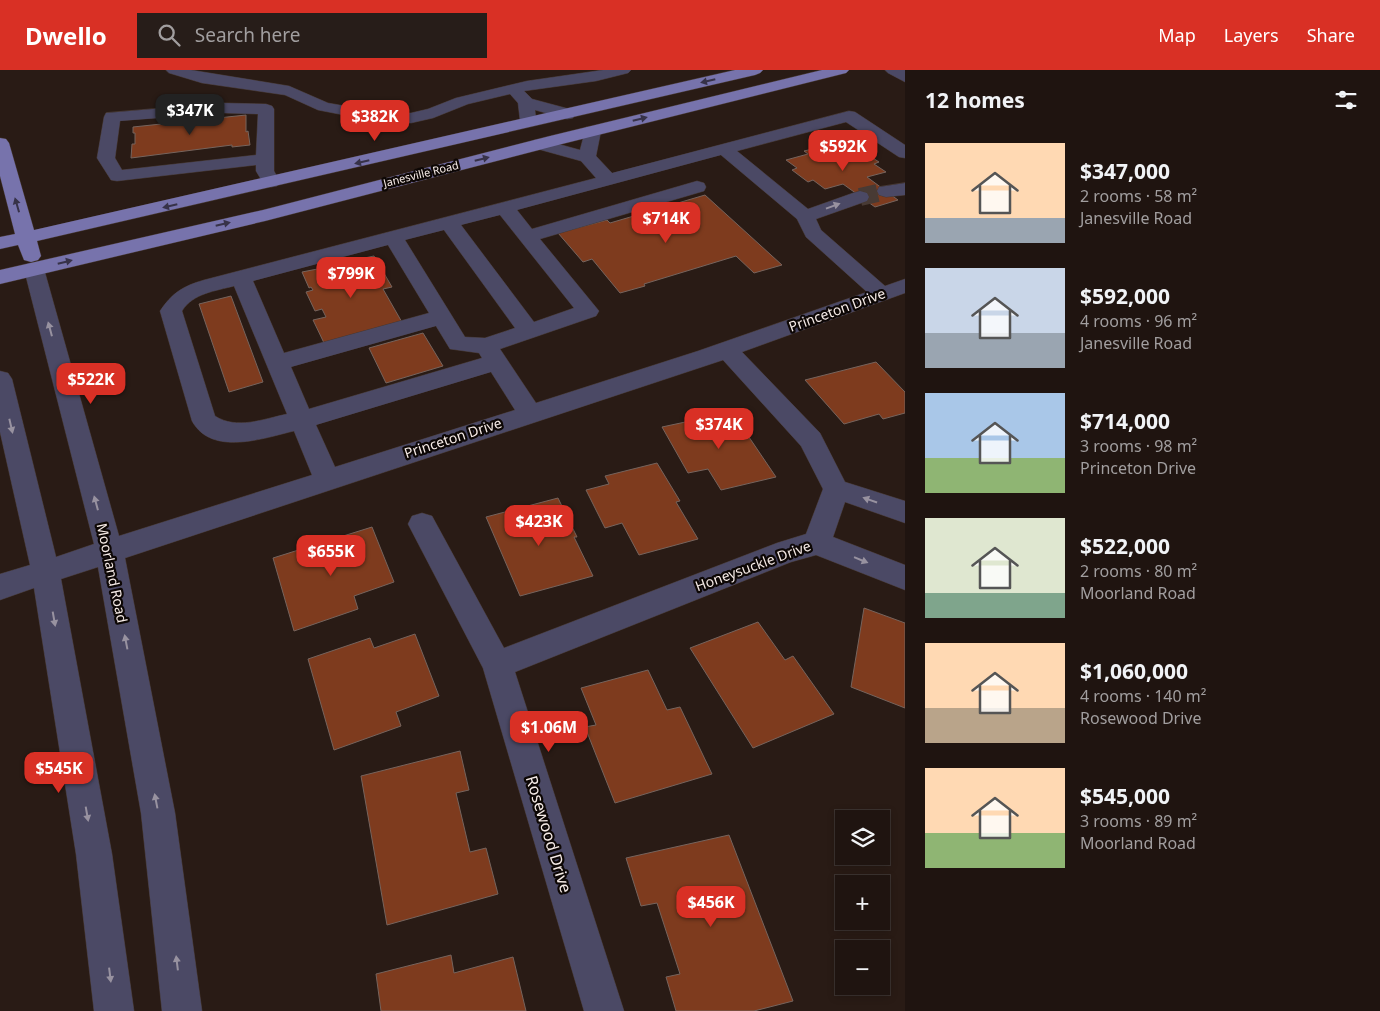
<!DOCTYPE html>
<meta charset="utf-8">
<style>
:root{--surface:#1f1410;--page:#271d19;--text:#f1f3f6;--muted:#a19e9f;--line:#3c3330;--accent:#d93025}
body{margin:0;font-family:"Noto Sans",sans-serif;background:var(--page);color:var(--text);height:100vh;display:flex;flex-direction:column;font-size:19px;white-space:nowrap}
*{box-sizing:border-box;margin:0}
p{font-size:16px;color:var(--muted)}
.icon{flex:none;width:28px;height:28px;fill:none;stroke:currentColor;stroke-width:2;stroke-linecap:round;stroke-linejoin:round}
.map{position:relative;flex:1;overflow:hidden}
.side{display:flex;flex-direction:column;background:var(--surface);width:475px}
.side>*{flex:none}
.fabs{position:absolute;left:835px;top:740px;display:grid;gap:10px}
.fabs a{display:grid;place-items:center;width:55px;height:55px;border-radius:0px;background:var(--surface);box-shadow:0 2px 8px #0003,0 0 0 1px var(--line);font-size:25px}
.price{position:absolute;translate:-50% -42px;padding:0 11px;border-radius:10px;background:var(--accent);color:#fff;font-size:16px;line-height:32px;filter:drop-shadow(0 1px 2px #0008)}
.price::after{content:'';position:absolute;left:50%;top:30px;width:15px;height:11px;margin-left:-8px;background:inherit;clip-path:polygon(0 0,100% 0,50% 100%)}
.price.on{background:#222;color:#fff}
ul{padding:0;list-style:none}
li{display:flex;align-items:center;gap:15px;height:125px;padding:0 20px}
li span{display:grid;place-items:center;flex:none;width:140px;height:100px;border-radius:0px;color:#555}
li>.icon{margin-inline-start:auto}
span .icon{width:60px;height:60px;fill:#fffc;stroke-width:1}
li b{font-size:21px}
h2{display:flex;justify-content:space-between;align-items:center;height:60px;padding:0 20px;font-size:21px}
header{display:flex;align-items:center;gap:30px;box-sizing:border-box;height:70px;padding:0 25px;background:var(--accent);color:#fff}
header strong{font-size:24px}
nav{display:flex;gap:28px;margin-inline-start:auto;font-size:18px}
.search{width:350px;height:45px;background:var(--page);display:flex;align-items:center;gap:12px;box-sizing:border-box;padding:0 18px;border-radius:0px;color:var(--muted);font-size:19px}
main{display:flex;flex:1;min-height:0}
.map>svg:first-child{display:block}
.building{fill:#7e3b1e;stroke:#76645d}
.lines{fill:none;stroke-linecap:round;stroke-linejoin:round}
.minor-tunnel{stroke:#483a34;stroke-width:18;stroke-dasharray:18 9;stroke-linecap:butt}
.minor-casing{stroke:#463832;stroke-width:1}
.major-casing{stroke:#463832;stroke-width:1}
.minor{fill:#4b4965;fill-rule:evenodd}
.major{fill:#7773ac;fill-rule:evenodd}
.oneway{fill:#373248}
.oneway2{fill:#9892a0}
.labels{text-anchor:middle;stroke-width:4.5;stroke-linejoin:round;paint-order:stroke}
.far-street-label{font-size:11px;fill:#f6ebe7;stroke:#0d0705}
.street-label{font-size:14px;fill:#f6ebe7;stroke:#0d0705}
.near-street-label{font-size:16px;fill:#f6ebe7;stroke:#0d0705}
</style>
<header>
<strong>Dwello</strong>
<div class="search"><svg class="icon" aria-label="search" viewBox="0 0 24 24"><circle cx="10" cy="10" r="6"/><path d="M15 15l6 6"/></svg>Search here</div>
<nav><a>Map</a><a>Layers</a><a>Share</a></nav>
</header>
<main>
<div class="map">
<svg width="905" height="941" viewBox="0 0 905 941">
<rect width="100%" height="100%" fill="#291b15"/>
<g class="building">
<path d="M246,45v17l2,-1 2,14 -18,2v-2l-101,13 1,-14h3v-11h-2v-6z"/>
<path d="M846,73l11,9 5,-1 17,11 -5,2 12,8 -19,5 31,23 -23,7 -32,-23 -18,5 -12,-9 -5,2 -16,-12 5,-2 -11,-8 22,-6 -4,-3 17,-4 3,2z"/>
<path d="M705,125l77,70 -28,8 -18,-17 -92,28 1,2 -25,7 -28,-34 -9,3 -25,-29 49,-13 3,3z"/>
<path d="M374,186l18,31 -9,2 20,35 -78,21 -12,-25 13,-3 -4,-8 -7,2 -9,-19 7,-2 -2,-3 -2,1 -7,-16 31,-6 -1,-3 22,-5 1,2z"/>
<path d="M231,226l32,86 -34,10 -30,-88z"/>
<path d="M423,263l20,33 -57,17 -17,-35z"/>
<path d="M876,292l29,30v21l-22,6 -4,-5 -35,10 -39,-44z"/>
<path d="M732,342l44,65 -55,13 -13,-21 -20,4 -26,-46z"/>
<path d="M657,393l23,38 -4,1 22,37 -59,16 -17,-32 -17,5 -19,-38 23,-6 -4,-8z"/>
<path d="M558,428l19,39h-3l19,39 -73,20 -34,-79z"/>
<path d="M372,457l22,55 -40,14 4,13 -64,22 -21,-73z"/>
<path d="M864,538l41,15v85l-54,-21z"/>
<path d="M758,552l27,38 8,-4 41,58 -81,34 -63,-100z"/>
<path d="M415,564l24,62 -43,16 5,14 -67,24 -26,-91 62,-21 4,10z"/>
<path d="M648,600l19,40 13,-3 32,67 -97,29 -30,-76 11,-2 -15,-37z"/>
<path d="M460,681l9,39 -13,3 14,59 16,-4 12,46 -111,31 -26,-149z"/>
<path d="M729,765l64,166 -39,10h-78l-10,-34 14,-3 -23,-71 -16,3 -15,-48z"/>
<path d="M451,885l3,18 59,-16 13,54h-145l-5,-37z"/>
</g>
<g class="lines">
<path class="minor-tunnel" d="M860,127l26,-6"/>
<defs>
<g id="minor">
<path d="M166,0h25l98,16 39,17 57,10h26l17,-4 28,-11 71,-17 76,-11h28l-3,3 -32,8 -72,10 8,8 41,11 2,4 -2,4 -6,1 -32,-9 1,10 -2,4h-12l-2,-4 -2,-17 -8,-9 -42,10 -35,14 -22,5h-26l-67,-13 -33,-15 -83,-12 -33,-10z"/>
<path d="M885,0h20v12l-17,-9z"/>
<path d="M223,33l43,1 6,2 2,3v62l6,11 -3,4 -6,1 -6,-1 -9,-15v-6l-139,16 -6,-1 -14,-22 7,-41 2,-4zM223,43l35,1 -2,41 -134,15 -7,-12 5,-37z"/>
<path d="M849,41l6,1 50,33v13l-6,-1 -53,-35 -109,29 71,58 45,-16 7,-2 7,2 2,4 -2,4 -51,18 5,11 64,56 20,-7v14l-163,59 78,81 25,49 60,19v22l-60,-21 -12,35 72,28v25l-89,-35 -25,7 -276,110 109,339h-40l-101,-343 -75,-144 4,-8 10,-3 10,3 72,132 273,-105 29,-9 17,-45 -22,-43 -78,-86 -598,198 50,255 27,198h-40l-21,-198 -43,-246 -37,12 51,275 22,157h-40l-18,-157 -42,-266 -34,12v-26l30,-9 -30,-133v-61l8,2 4,6 44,178 38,-13 -70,-275 3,-5 7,-1 7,1 3,5 75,267 193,-61 -18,-44c-30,7 -82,26 -102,-10l-32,-110c12,-18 23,-25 44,-31l392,-102 -15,-17 -47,-13 -3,-4 3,-4 6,-1 40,11 6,-23h12l3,4 -5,25 16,17zM721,85l76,64 9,18 61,55 -169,59 -162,52 -36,-54 96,-33 3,-5 -59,-72 164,-48 2,-4 -2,-4 -7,-2 -165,48 -15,-19zM500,145l74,93 -40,14 -73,-97zM444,160l71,98 -30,10 -20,-1 -60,-97zM388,175l41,68 -145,40 -31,-72zM234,216l53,128c-24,5 -50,16 -72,2l-33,-105c11,-18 34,-20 52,-25zM436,256l14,23 29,4 3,5 -173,51 -18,-42zM491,302l24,38 -180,57 -19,-42z"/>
<path d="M905,113v12l-19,2 -7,-2 -2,-4 2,-4z"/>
</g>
<g id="major">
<path d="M735,0h28l-3,3 -5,2 -718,166 4,15 -3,4 -7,2 -7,-2 -6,-15 -18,4v-12l15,-3 -15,-58v-38l6,1 3,4 25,87z"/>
<path d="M822,0h27l-3,3 -284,71 -297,77 -265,63v-14l263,-60 287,-74z"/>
</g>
</defs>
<use href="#minor" class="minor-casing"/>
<use href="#major" class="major-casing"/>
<use href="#minor" class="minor"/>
<use href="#major" class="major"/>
</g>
<defs><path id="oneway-solid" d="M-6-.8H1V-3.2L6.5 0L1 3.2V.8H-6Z" transform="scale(1.25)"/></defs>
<g class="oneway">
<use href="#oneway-solid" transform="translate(708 11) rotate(167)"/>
<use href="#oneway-solid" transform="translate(640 49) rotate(-14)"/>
<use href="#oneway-solid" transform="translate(482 89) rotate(-14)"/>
<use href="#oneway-solid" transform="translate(362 92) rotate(167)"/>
<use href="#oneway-solid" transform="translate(17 135) rotate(-106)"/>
<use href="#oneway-solid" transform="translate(170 136) rotate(167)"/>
<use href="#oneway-solid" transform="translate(223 154) rotate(-13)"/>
<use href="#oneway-solid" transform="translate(65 192) rotate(-14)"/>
</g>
<g class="oneway2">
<use href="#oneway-solid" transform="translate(833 136) rotate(-20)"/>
<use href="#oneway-solid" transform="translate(50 259) rotate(-105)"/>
<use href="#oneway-solid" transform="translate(11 356) rotate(77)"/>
<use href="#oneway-solid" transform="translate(870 430) rotate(-161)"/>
<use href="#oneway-solid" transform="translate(96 433) rotate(-105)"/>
<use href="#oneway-solid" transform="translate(861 490) rotate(22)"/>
<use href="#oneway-solid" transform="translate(54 549) rotate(80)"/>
<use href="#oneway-solid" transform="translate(126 572) rotate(-101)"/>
<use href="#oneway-solid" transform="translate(156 731) rotate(-101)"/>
<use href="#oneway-solid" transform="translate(87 744) rotate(80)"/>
<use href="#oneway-solid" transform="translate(177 893) rotate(-97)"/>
<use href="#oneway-solid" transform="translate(110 905) rotate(83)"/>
</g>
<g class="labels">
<g class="far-street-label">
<text transform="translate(421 104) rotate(-14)" y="4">Janesville Road</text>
</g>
<g class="street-label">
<text transform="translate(837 240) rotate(-20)" y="5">Princeton Drive</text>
<text transform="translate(453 368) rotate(-18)" y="5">Princeton Drive</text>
<text transform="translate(753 496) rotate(-20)" y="5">Honeysuckle Drive</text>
<text transform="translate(112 503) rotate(78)" y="5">Moorland Road</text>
</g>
<g class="near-street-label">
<text transform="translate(549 764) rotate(73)" y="6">Rosewood Drive</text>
</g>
</g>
</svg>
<div class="fabs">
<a><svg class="icon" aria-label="layers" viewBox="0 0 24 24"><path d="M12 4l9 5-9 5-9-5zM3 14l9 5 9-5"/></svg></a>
<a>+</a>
<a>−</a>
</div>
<b class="price on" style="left:190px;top:66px">$347K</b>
<b class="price" style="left:375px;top:72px">$382K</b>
<b class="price" style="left:843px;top:102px">$592K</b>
<b class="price" style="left:666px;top:174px">$714K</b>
<b class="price" style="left:351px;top:229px">$799K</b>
<b class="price" style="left:91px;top:335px">$522K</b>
<b class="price" style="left:719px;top:380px">$374K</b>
<b class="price" style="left:539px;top:477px">$423K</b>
<b class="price" style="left:331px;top:507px">$655K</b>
<b class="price" style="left:549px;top:683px">$1.06M</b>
<b class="price" style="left:59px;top:724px">$545K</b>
<b class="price" style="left:711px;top:858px">$456K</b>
</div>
<section class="side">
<h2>12 homes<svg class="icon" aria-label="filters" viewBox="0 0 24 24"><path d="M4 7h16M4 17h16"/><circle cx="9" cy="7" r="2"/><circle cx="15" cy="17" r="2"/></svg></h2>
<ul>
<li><span style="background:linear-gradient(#ffd9b3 75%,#9aa5b1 0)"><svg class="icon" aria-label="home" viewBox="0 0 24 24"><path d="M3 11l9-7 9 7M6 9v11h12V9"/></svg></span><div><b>$347,000</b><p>2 rooms · 58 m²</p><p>Janesville Road</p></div></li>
<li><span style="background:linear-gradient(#c9d6e8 65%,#9aa5b1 0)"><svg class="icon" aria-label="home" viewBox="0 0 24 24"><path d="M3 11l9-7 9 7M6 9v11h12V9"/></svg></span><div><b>$592,000</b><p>4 rooms · 96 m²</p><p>Janesville Road</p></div></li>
<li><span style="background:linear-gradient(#a9c7e8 65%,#8fb573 0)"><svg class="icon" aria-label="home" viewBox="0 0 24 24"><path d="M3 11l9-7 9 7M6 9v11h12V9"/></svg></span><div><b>$714,000</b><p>3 rooms · 98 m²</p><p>Princeton Drive</p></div></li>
<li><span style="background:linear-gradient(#dfe7d0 75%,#7fa58c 0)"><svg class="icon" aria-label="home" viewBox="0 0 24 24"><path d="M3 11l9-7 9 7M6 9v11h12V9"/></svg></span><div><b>$522,000</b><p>2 rooms · 80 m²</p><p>Moorland Road</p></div></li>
<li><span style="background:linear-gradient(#ffd9b3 65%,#b9a48a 0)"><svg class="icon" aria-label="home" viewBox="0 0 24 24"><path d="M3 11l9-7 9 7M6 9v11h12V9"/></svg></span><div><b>$1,060,000</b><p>4 rooms · 140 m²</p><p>Rosewood Drive</p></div></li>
<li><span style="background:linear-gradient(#ffd9b3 65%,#8fb573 0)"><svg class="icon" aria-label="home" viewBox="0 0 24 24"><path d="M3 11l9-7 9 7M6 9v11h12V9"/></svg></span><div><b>$545,000</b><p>3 rooms · 89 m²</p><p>Moorland Road</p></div></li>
</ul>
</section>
</main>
